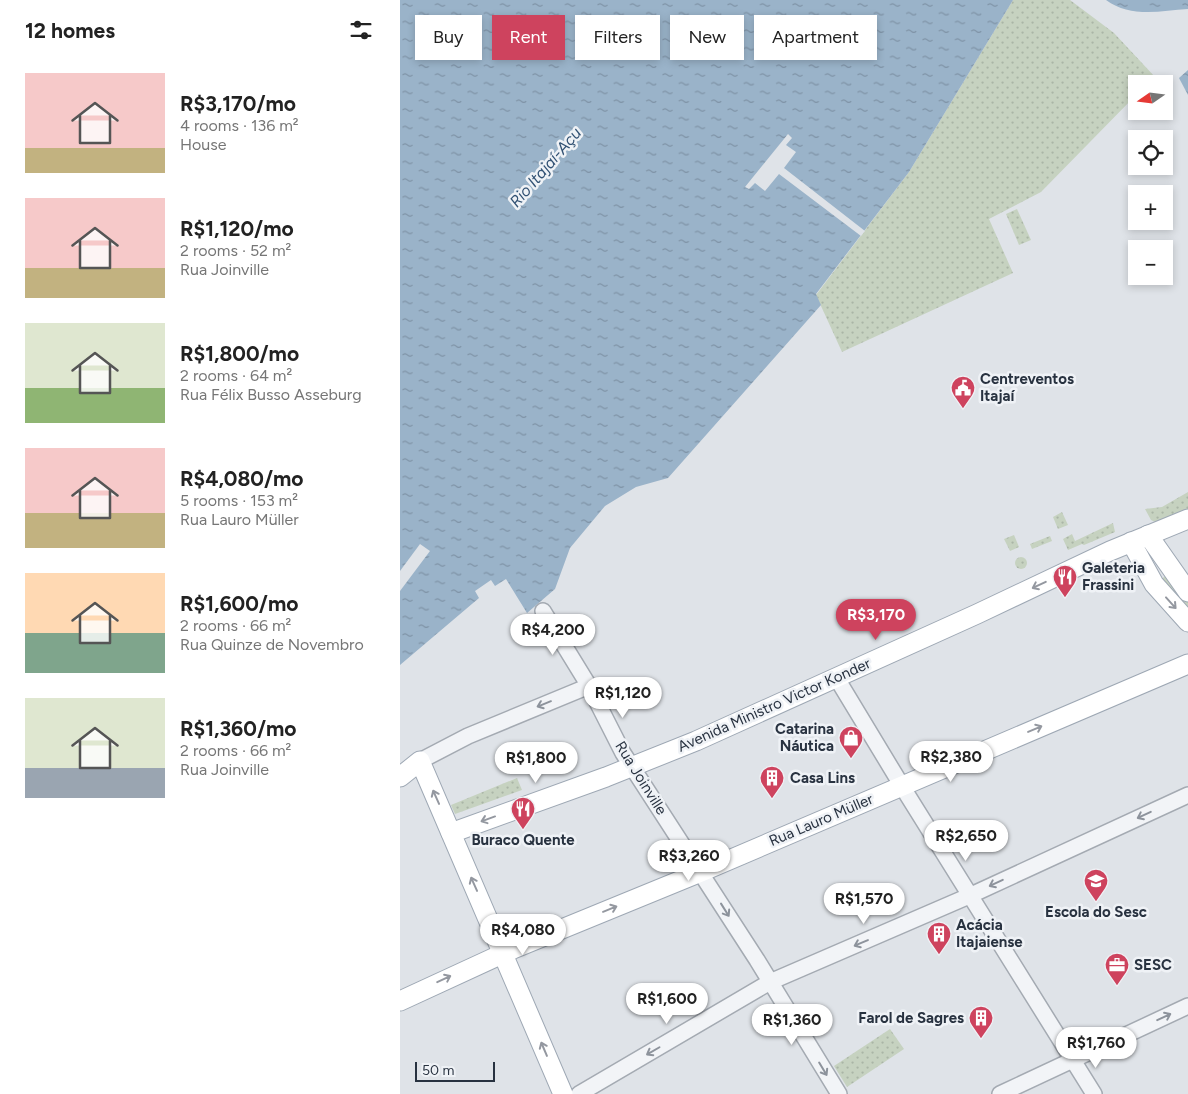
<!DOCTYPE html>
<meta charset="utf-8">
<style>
:root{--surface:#fff;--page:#f2f2f2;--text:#222;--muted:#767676;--accent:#ce435e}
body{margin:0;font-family:Figtree,sans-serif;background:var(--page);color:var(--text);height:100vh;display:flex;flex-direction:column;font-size:19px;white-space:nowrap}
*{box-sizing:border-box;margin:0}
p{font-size:16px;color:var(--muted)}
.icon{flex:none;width:28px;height:28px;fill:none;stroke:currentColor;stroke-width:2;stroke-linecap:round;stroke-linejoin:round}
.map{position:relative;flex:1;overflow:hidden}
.panel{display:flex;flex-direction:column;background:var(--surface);width:400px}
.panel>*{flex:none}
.hud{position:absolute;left:15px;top:15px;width:475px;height:45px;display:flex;gap:10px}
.needle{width:32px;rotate:256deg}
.buttons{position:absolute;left:728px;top:75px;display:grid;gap:10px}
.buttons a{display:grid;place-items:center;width:45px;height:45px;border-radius:0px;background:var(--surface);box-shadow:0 2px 8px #0003;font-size:25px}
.scale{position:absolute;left:15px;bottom:12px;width:80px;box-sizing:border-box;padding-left:5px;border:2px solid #283240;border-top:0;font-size:14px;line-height:18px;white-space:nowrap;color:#283240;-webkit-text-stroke:4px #eff2f6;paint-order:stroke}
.price{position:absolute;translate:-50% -42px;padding:0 11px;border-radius:18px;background:#fff;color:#222;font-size:16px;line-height:32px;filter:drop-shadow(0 1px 2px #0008)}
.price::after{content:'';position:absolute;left:50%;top:30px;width:15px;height:11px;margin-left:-8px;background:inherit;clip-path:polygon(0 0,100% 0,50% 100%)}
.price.current{background:var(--accent);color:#fff}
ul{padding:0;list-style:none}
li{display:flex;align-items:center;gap:15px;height:125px;padding:0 25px}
li span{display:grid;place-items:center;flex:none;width:140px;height:100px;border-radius:0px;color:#555}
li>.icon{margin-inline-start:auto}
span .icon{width:60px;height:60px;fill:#fffc;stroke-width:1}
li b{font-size:21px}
h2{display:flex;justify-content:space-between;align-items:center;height:60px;padding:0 25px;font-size:21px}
.tag{padding:0 18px;border-radius:0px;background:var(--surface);box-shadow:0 2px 8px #0003;font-size:18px;line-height:45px}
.tag.current{background:var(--accent);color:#fff}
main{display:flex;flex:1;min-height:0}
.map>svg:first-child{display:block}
.grass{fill:url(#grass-dots)}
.water{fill:url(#water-ripples)}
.pier{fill:#dfe3e8}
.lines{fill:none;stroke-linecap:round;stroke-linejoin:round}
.minor-casing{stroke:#a4aab2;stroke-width:18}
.major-casing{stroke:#9ea8b4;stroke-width:21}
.minor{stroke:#f2f4f7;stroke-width:15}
.major{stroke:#fff;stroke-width:19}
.oneway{stroke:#9498a0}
.oneway2{stroke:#8d939c}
.labels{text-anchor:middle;stroke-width:5;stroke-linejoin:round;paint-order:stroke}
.poi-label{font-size:15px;font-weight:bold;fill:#283240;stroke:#eff2f6;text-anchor:start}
.street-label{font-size:15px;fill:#283240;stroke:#eff2f6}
.water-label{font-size:16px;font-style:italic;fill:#325274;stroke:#eff2f6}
</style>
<main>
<section class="panel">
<h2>12 homes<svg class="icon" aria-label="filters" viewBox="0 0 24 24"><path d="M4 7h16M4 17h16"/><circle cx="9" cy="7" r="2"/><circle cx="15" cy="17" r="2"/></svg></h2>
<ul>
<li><span style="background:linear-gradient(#f6c9c9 75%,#c2b280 0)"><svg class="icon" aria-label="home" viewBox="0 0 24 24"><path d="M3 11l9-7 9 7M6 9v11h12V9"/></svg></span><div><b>R$3,170/mo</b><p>4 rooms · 136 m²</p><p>House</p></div></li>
<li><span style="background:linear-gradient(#f6c9c9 70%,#c2b280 0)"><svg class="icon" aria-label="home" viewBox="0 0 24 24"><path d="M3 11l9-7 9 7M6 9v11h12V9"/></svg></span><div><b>R$1,120/mo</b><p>2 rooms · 52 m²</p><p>Rua Joinville</p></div></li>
<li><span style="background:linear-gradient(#dfe7d0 65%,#8fb573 0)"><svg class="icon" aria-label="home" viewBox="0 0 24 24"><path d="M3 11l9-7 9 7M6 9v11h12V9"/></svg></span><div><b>R$1,800/mo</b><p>2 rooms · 64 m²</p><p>Rua Félix Busso Asseburg</p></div></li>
<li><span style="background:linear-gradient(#f6c9c9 65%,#c2b280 0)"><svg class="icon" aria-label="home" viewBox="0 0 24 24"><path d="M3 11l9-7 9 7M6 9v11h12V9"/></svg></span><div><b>R$4,080/mo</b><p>5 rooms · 153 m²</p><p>Rua Lauro Müller</p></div></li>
<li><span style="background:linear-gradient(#ffd9b3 60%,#7fa58c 0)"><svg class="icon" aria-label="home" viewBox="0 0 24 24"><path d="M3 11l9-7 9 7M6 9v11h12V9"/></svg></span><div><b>R$1,600/mo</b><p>2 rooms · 66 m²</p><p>Rua Quinze de Novembro</p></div></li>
<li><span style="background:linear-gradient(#dfe7d0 70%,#9aa5b1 0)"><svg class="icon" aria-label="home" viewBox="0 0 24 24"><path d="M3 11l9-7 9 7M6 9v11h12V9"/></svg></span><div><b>R$1,360/mo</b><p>2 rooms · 66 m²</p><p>Rua Joinville</p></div></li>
</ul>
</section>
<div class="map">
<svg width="788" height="1094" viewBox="0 0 788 1094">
<defs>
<pattern id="grass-dots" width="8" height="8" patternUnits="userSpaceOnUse" patternTransform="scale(1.25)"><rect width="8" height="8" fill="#c6d2c0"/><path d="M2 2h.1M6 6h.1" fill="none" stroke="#aab5a6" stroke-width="1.8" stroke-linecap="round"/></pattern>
<pattern id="water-ripples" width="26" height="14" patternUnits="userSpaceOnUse" patternTransform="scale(1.25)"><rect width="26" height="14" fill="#9ab3c9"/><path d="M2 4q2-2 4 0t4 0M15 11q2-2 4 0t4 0" fill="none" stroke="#7e92a5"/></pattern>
</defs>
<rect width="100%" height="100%" fill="#dfe3e8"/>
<g class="grass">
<path d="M613,0h57l44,33 41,44 -7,7h-12v11l-95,97 -52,27 24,54 -171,79 -26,-57 93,-123z"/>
<path d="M617,209l14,31 -12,5 -13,-31z"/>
<path d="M788,492v17l-15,6 -3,4 -13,4 -6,-3 -6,-11 17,-2z"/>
<path d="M662,512l6,13 -10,4 -5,-12z"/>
<path d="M713,523l2,9 -31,13 -2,-1 -14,6 -5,-11 9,-5 3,7z"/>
<path d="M614,535l5,12 -9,4 -6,-12z"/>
<path d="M650,536l2,5 -20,8 -2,-5z"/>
<circle cx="621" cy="563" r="6"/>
<path d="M766,575l22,25v15l-26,-36z"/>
<path d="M117,778l5,12 -67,24 -4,-9z"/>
<path d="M490,1029l14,20 -57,38 -13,-21z"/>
</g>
<g class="water">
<path d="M0,0h613l-104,172 -93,122 5,11 -153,173 -32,9 -31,19 -35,42 -15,41 -28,24 -21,-34 -11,7 -4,-6 -16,11 4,7 -79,67z"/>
<path d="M706,0h82v9c-28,2 -58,9 -82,-9z"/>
<path d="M788,70v25l-9,-17z"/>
</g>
<g class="pier">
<path d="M388,134l4,4 -6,7 10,7 -12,16 81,63 -4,5 -82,-62 -14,17 -10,-8 -6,6 -4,-2z"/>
<path d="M20,544l10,7 -30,40v-20z"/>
</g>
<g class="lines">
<defs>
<g id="minor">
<path d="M143,611l46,75 34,67 134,207 82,134"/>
<path d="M436,677l72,119 186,298"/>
<path d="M20,761l48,-25 121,-50"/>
<path d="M179,1094l191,-112 199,-86 219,-101"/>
<path d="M600,1094l188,-88"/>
</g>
<g id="major">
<path d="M748,535l40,57"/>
<path d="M731,542l23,42 34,38"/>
<path d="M0,777l20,-16 143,333"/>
<path d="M51,833l155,-56 90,-36 281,-127 133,-63 78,-32"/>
<path d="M0,1001l113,-52 188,-77 487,-208"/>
</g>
</defs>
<use href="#minor" class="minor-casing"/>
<use href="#major" class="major-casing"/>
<use href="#minor" class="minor"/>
<use href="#major" class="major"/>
</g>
<defs><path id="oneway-shaft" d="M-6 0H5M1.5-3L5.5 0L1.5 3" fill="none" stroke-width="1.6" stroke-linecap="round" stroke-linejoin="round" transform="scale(1.25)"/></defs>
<g class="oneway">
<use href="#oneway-shaft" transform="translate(639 585) rotate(155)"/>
<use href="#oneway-shaft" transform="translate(771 603) rotate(48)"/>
<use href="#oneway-shaft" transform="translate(635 729) rotate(-23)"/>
<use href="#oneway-shaft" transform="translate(36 797) rotate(-114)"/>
<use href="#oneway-shaft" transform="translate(88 819) rotate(160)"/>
<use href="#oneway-shaft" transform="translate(74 884) rotate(-114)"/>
<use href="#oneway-shaft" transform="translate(210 909) rotate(-22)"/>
<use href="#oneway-shaft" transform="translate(44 979) rotate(-25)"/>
<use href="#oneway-shaft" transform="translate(144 1049) rotate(-113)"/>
</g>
<g class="oneway2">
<use href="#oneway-shaft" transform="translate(144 704) rotate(158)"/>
<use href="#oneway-shaft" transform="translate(744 815) rotate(155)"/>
<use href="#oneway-shaft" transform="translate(596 883) rotate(155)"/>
<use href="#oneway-shaft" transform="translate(325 910) rotate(58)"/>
<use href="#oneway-shaft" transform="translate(461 943) rotate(157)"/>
<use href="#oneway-shaft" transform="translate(764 1017) rotate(-25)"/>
<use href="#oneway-shaft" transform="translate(253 1051) rotate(150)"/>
<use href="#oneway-shaft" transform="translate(423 1069) rotate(59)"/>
</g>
<defs>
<symbol id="civic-pin" viewBox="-11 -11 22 30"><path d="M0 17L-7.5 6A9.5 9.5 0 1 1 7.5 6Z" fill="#ce435e" stroke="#eff2f6"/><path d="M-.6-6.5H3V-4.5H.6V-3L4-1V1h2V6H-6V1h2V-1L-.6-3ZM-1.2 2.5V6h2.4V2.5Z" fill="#fff"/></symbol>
<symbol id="restaurant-pin" viewBox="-11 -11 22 30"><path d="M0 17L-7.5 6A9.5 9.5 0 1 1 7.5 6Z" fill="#ce435e" stroke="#eff2f6"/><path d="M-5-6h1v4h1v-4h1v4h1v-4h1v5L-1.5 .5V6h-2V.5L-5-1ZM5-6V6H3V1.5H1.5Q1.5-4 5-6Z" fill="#fff"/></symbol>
<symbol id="shop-pin" viewBox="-11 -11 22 30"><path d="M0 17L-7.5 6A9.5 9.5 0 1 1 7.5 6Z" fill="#ce435e" stroke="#eff2f6"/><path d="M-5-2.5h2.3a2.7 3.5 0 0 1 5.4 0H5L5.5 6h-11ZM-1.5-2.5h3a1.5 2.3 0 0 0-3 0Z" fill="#fff"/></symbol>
<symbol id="building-pin" viewBox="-11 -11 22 30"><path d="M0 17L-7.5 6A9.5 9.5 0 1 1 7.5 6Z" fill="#ce435e" stroke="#eff2f6"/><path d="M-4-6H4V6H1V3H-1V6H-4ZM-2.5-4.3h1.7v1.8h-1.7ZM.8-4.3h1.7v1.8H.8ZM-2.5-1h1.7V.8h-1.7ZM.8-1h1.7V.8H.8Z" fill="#fff"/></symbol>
<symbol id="school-pin" viewBox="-11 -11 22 30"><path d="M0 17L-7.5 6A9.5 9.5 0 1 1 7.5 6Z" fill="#ce435e" stroke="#eff2f6"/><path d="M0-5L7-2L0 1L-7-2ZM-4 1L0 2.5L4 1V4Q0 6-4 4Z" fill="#fff"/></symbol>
<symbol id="office-pin" viewBox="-11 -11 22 30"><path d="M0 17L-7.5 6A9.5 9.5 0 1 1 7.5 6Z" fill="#ce435e" stroke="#eff2f6"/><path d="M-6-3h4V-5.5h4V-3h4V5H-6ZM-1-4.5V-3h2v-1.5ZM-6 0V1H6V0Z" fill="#fff"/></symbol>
</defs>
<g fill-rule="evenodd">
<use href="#civic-pin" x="549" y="374" width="28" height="38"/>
<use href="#restaurant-pin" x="651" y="563" width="28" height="38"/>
<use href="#shop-pin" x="437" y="724" width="28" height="38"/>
<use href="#building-pin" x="358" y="764" width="28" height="38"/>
<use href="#restaurant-pin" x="109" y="795" width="28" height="38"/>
<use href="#school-pin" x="682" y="867" width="28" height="38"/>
<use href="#building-pin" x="525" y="920" width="28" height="38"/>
<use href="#office-pin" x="703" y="951" width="28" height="38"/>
<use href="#building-pin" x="567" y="1004" width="28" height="38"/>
</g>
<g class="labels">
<g class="poi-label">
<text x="580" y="384">Centreventos<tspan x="580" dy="17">Itajaí</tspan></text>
<text x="682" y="573">Galeteria<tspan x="682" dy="17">Frassini</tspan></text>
<text x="434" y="734" text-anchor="end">Catarina<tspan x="434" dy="17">Náutica</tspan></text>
<text x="390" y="783">Casa Lins</text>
<text x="123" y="845" text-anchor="middle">Buraco Quente</text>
<text x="696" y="917" text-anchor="middle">Escola do Sesc</text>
<text x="556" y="930">Acácia<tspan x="556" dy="17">Itajaiense</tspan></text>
<text x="734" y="970">SESC</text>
<text x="564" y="1023" text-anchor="end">Farol de Sagres</text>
</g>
<g class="street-label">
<text transform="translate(374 705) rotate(-24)" y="5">Avenida Ministro Victor Konder</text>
<text transform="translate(241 778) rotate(58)" y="5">Rua Joinville</text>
<text transform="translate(421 820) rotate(-23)" y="5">Rua Lauro Müller</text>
</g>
<g class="water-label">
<text transform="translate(145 167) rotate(-49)" y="6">Rio Itajaí-Açu</text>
</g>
</g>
</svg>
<div class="buttons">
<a><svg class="needle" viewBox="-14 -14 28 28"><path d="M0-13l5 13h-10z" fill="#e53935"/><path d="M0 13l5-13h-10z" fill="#767676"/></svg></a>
<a><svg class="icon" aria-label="locate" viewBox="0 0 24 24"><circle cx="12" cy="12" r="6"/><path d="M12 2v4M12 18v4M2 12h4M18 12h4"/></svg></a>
<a>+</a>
<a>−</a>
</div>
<div class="scale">50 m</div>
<b class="price current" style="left:476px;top:641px">R$3,170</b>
<b class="price" style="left:153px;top:656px">R$4,200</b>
<b class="price" style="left:223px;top:719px">R$1,120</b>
<b class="price" style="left:551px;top:783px">R$2,380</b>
<b class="price" style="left:136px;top:784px">R$1,800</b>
<b class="price" style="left:566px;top:862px">R$2,650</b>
<b class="price" style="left:289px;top:882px">R$3,260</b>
<b class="price" style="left:464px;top:925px">R$1,570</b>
<b class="price" style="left:123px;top:956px">R$4,080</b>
<b class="price" style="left:267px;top:1025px">R$1,600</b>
<b class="price" style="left:392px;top:1046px">R$1,360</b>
<b class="price" style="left:696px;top:1069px">R$1,760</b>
<div class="hud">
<a class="tag">Buy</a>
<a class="tag current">Rent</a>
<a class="tag">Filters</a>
<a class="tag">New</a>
<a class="tag">Apartment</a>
</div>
</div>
</main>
